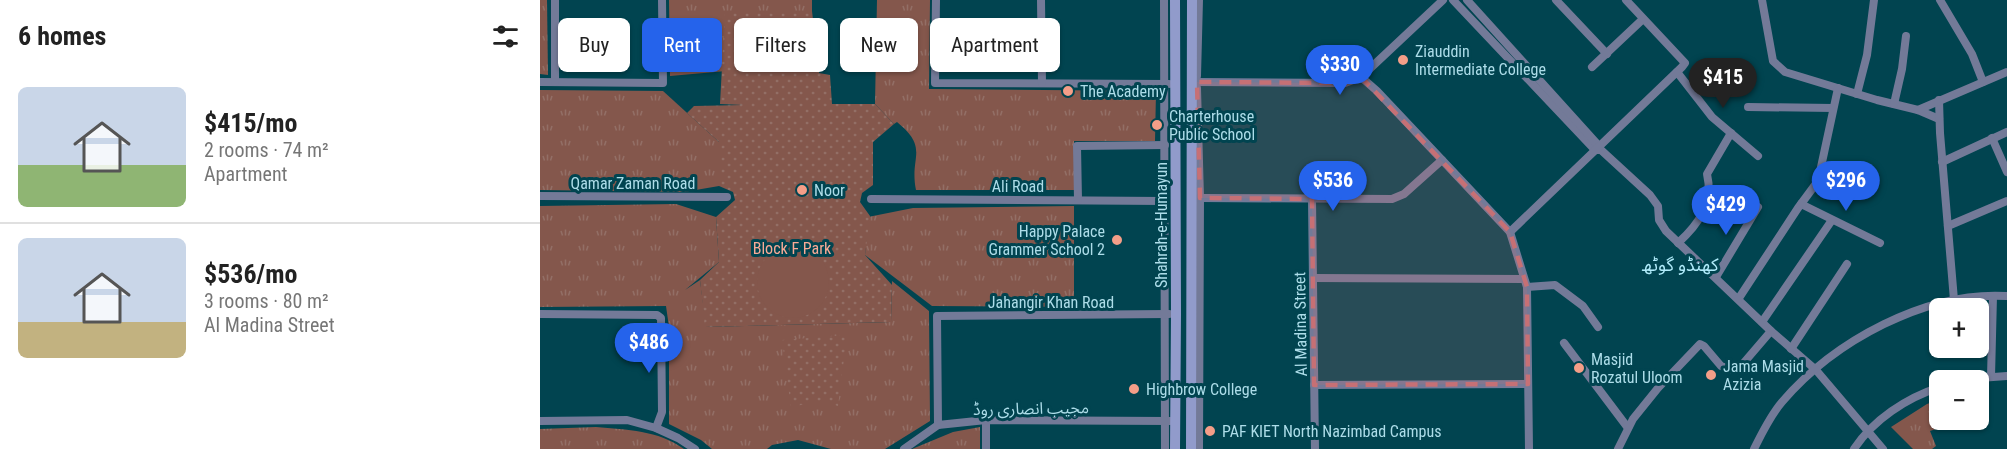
<!DOCTYPE html>
<meta charset="utf-8">
<style>
:root{--surface:#fff;--page:#f2f2f2;--text:#222;--muted:#767676;--line:#e0e0e0;--accent:#2563eb}
body{margin:0;font-family:"Roboto Condensed","Noto Sans Arabic",sans-serif;background:var(--page);color:var(--text);height:100vh;display:flex;flex-direction:column;font-size:22px;white-space:nowrap}
*{box-sizing:border-box;margin:0}
p{font-size:20px;color:var(--muted)}
.icon{flex:none;width:33px;height:33px;fill:none;stroke:currentColor;stroke-width:2;stroke-linecap:round;stroke-linejoin:round}
.map{position:relative;flex:1;overflow:hidden}
.panel{display:flex;flex-direction:column;background:var(--surface);width:540px}
.panel>*{flex:none}
.hud{position:absolute;left:18px;top:18px;width:570px;height:54px;display:flex;gap:12px}
.controls{position:absolute;left:1389px;top:298px;display:grid;gap:12px}
.controls a{display:grid;place-items:center;width:60px;height:60px;border-radius:9px;background:var(--surface);box-shadow:0 2px 4px #0004;font-size:30px}
.price{position:absolute;translate:-50% -51px;padding:0 14px;border-radius:21px;background:var(--accent);color:#fff;font-size:20px;line-height:39px;filter:drop-shadow(0 2px 3px #0008)}
.price::after{content:'';position:absolute;left:50%;top:36px;width:18px;height:14px;margin-left:-9px;background:inherit;clip-path:polygon(0 0,100% 0,50% 100%)}
.price.current{background:#222;color:#fff}
ul{padding:0;list-style:none}
li{display:flex;align-items:center;gap:18px;height:150px;padding:0 18px}
li+li{border-top:2px solid var(--line)}
li span{display:grid;place-items:center;flex:none;width:168px;height:120px;border-radius:9px;color:#555}
li>.icon{margin-inline-start:auto}
span .icon{width:72px;height:72px;fill:#fffc;stroke-width:1}
li b{font-size:26px}
h2{display:flex;justify-content:space-between;align-items:center;height:72px;padding:0 18px;font-size:26px}
.chip{padding:0 21px;border-radius:9px;background:var(--surface);box-shadow:0 2px 4px #0004;font-size:21px;line-height:54px}
.chip.current{background:var(--accent);color:#fff}
main{display:flex;flex:1;min-height:0}
.map>svg:first-child{display:block}
.grass{fill:url(#grass-tufts)}
.park{fill:url(#park-dots)}
.pitch{fill:#84574c}
.lines{fill:none;stroke-linecap:round;stroke-linejoin:round}
.minor{stroke:#737a98;stroke-width:8}
.secondary{stroke:#919bcb;stroke-width:10}
.marked{fill:#c67075;fill-opacity:0.2;stroke:#c67075;stroke-width:4.5;stroke-dasharray:12 8;stroke-linejoin:round}
.poi-dot{fill:#f49e88;stroke:#014450;stroke-width:2}
.labels{text-anchor:middle;stroke-width:6;stroke-linejoin:round;paint-order:stroke}
.poi-label{font-size:16px;fill:#addde9;stroke:#014450;text-anchor:start}
.street-label{font-size:16px;fill:#addde9;stroke:#014450}
.park-label{font-size:16px;fill:#f8aa96;stroke:#014450}
.neighbourhood-label{font-size:18px;fill:#b0ebfa;stroke:#014450}
</style>
<main>
<section class="panel">
<h2>6 homes<svg class="icon" aria-label="filters" viewBox="0 0 24 24"><path d="M4 7h16M4 17h16"/><circle cx="9" cy="7" r="2"/><circle cx="15" cy="17" r="2"/></svg></h2>
<ul>
<li><span style="background:linear-gradient(#c9d6e8 65%,#8fb573 0)"><svg class="icon" aria-label="home" viewBox="0 0 24 24"><path d="M3 11l9-7 9 7M6 9v11h12V9"/></svg></span><div><b>$415/mo</b><p>2 rooms · 74 m²</p><p>Apartment</p></div></li>
<li><span style="background:linear-gradient(#c9d6e8 70%,#c2b280 0)"><svg class="icon" aria-label="home" viewBox="0 0 24 24"><path d="M3 11l9-7 9 7M6 9v11h12V9"/></svg></span><div><b>$536/mo</b><p>3 rooms · 80 m²</p><p>Al Madina Street</p></div></li>
</ul>
</section>
<div class="map">
<svg width="1467" height="449" viewBox="0 0 1467 449">
<defs>
<pattern id="grass-tufts" width="24" height="20" patternUnits="userSpaceOnUse" patternTransform="scale(1.5)"><rect width="24" height="20" fill="#84574c"/><path d="M3 7l-1-3M5 7V3M7 7l1-3M15 17l-1-3M17 17v-4M19 17l1-3" fill="none" stroke="#936f66"/></pattern>
<pattern id="park-dots" width="8" height="8" patternUnits="userSpaceOnUse" patternTransform="scale(1.5)"><rect width="8" height="8" fill="#84574c"/><path d="M2 2h.1M6 6h.1" fill="none" stroke="#936f66" stroke-width="1.8" stroke-linecap="round"/></pattern>
</defs>
<rect width="100%" height="100%" fill="#014450"/>
<g class="grass">
<path d="M0,0h7l1,75 -8,-1z"/>
<path d="M129,0h143v11h-87l1,60 -56,5z"/>
<path d="M337,0h53l-1,89 227,2 -1,50h-81v49h-158c-7,-34 14,-41 -19,-68l-3,2 -19,-20z"/>
<path d="M0,90l123,1 56,51v44l-35,6 -144,-2z"/>
<path d="M136,204l40,13 3,45 -34,28 15,-10 6,47 185,-5 1,-41 37,30 1,110 -45,28h-54l-33,-9 -26,5 -5,4h-55l-11,-9 -32,-16v-97l-3,-21 -126,1v-101z"/>
<path d="M534,206v101l-142,-1 -67,-51 3,-38 45,-9z"/>
<path d="M1398,400l1,4 1,16h6l2,5 -18,6 6,15 -4,3h-19l-22,-22 36,-23z"/>
<path d="M56,427c31,3 62,3 88,22h-144v-20z"/>
<path d="M440,427v22h-68l41,-17z"/>
</g>
<g class="park">
<path d="M185,11h87l7,62 11,2 2,29h43l19,20 -21,18v43l-11,8 -2,9 10,14 -5,39 27,30 -1,37 -186,5 -5,-47 19,-18 -3,-45 19,-17 -2,-8 -14,-6v-44l-32,-29 7,-7 49,-1 -23,-1z"/>
<path d="M307,335l-9,71c-17,-6 -31,-4 -47,2l-9,-68z"/>
</g>
<circle class="pitch" cx="253" cy="282" r="36"/>
<g class="lines">
<g class="minor">
<path d="M396,0l-1,83 234,1"/>
<path d="M501,0l1,83"/>
<path d="M624,0l1,449"/>
<path d="M913,0l142,150h4"/>
<path d="M927,0l132,146 2,4 49,45 8,11 1,14 7,11 105,100 45,39 67,79"/>
<path d="M1016,0l51,54"/>
<path d="M1222,0l11,61 12,11 92,28 41,10 21,9"/>
<path d="M1400,0l32,54 11,28"/>
<path d="M1052,67l51,-48"/>
<path d="M1137,72l35,45 46,39"/>
<path d="M657,76l2,-76"/>
<path d="M821,77l16,14 133,141 17,55 2,162"/>
<path d="M0,82l123,1 -1,-83"/>
<path d="M15,82v-82"/>
<path d="M657,82l148,1 16,-6 82,-77"/>
<path d="M657,88l3,110 -1,251"/>
<path d="M1317,94l10,-39 7,-55"/>
<path d="M1399,100l1,33 14,167"/>
<path d="M1354,104l8,-35 4,-33"/>
<path d="M1208,107l85,1"/>
<path d="M1378,110l89,-38"/>
<path d="M1452,138l15,34"/>
<path d="M1402,162l65,-30"/>
<path d="M0,196l187,1"/>
<path d="M660,198l192,1 12,-5 38,-34"/>
<path d="M331,199l294,2"/>
<path d="M772,199l3,250"/>
<path d="M538,200l-1,-54 88,-1"/>
<path d="M1261,204l79,39"/>
<path d="M1408,226l59,-25"/>
<path d="M970,232l172,-165 3,-4 -59,-63"/>
<path d="M1138,243c21,-19 36,-41 29,-69l24,-41"/>
<path d="M1176,277l42,-70"/>
<path d="M773,278l211,1"/>
<path d="M987,287l28,-2 28,21 15,21"/>
<path d="M1199,298l59,-90 20,-27 20,-93"/>
<path d="M0,314l117,1 4,3 1,94 -6,16"/>
<path d="M1222,322l70,-102"/>
<path d="M1024,343l64,85"/>
<path d="M1251,349l56,-85"/>
<path d="M1451,377l2,-81"/>
<path d="M1419,381l7,-2 41,-3"/>
<path d="M774,385l214,-1"/>
<path d="M446,420v29"/>
<path d="M0,421l87,-1 29,8 22,10 17,11"/>
<path d="M398,425l-1,-109 232,-2"/>
<path d="M364,449l34,-24 48,-5 184,1"/>
<path d="M1078,449l15,-30 25,-31 42,-44 4,2 17,20 11,4 9,-4 30,-35"/>
<path d="M1214,449c8,-16 16,-33 28,-47 52,-61 144,-111 225,-106"/>
<path d="M1314,449c19,-29 52,-51 86,-62"/>
</g>
<g class="secondary">
<path d="M635,449l1,-135 -1,-314"/>
<path d="M651,449l1,-449"/>
</g>
</g>
<path class="marked" d="M821,77l149,155 17,55 1,97 -214,1 -2,-186 -112,-1 -3,-116 148,1z"/>
<g class="poi-dot">
<circle cx="863" cy="60" r="6"/>
<circle cx="528" cy="91" r="6"/>
<circle cx="617" cy="125" r="6"/>
<circle cx="262" cy="190" r="6"/>
<circle cx="577" cy="240" r="6"/>
<circle cx="1039" cy="368" r="6"/>
<circle cx="1171" cy="375" r="6"/>
<circle cx="594" cy="389" r="6"/>
<circle cx="670" cy="431" r="6"/>
</g>
<g class="labels">
<g class="poi-label">
<text x="875" y="57">Ziauddin<tspan x="875" dy="18">Intermediate College</tspan></text>
<text x="540" y="97">The Academy</text>
<text x="629" y="122">Charterhouse<tspan x="629" dy="18">Public School</tspan></text>
<text x="274" y="196">Noor</text>
<text x="565" y="237" text-anchor="end">Happy Palace<tspan x="565" dy="18">Grammer School 2</tspan></text>
<text x="1051" y="365">Masjid<tspan x="1051" dy="18">Rozatul Uloom</tspan></text>
<text x="1183" y="372">Jama Masjid<tspan x="1183" dy="18">Azizia</tspan></text>
<text x="606" y="395">Highbrow College</text>
<text x="682" y="437">PAF KIET North Nazimbad Campus</text>
</g>
<g class="street-label">
<text x="93" y="189">Qamar Zaman Road</text>
<text x="478" y="192">Ali Road</text>
<text transform="translate(621 225) rotate(-90)" y="6">Shahrah-e-Humayun</text>
<text x="511" y="308">Jahangir Khan Road</text>
<text transform="translate(760 324) rotate(-91)" y="6">Al Madina Street</text>
<text transform="translate(491 408) rotate(-1)" y="6">مجیب انصاری روڈ</text>
</g>
<g class="park-label">
<text x="252" y="254">Block F Park</text>
</g>
<g class="neighbourhood-label">
<text x="1140" y="271">کھنڈو گوٹھ</text>
</g>
</g>
</svg>
<div class="controls">
<a>+</a>
<a>−</a>
</div>
<b class="price" style="left:800px;top:96px">$330</b>
<b class="price current" style="left:1183px;top:109px">$415</b>
<b class="price" style="left:793px;top:212px">$536</b>
<b class="price" style="left:1306px;top:212px">$296</b>
<b class="price" style="left:1186px;top:236px">$429</b>
<b class="price" style="left:109px;top:374px">$486</b>
<div class="hud">
<a class="chip">Buy</a>
<a class="chip current">Rent</a>
<a class="chip">Filters</a>
<a class="chip">New</a>
<a class="chip">Apartment</a>
</div>
</div>
</main>
